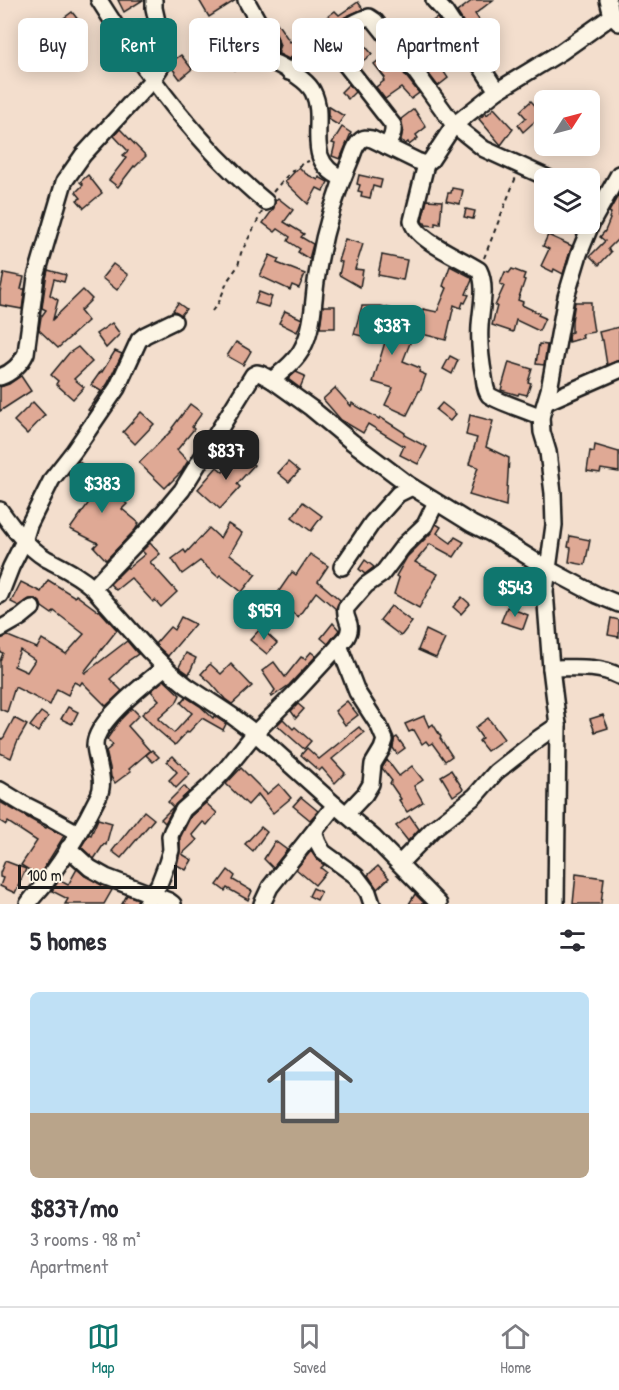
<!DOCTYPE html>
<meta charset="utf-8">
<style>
:root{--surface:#fff;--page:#f7f7f7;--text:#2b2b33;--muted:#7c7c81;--line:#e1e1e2;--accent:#0f766e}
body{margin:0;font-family:"Patrick Hand",sans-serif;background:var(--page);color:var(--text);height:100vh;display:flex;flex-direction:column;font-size:22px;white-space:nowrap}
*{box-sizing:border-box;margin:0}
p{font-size:20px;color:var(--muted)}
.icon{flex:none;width:33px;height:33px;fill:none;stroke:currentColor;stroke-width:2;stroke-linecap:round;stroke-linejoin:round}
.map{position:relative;height:904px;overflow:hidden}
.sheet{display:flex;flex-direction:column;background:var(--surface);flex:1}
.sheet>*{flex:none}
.top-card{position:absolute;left:18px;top:18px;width:584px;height:54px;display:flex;gap:12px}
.needle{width:39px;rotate:54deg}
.buttons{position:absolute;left:534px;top:90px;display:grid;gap:12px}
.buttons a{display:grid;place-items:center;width:66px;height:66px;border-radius:9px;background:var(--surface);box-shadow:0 3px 15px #0003;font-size:30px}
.scale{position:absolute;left:18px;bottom:15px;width:159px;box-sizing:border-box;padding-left:6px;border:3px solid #1c1c1c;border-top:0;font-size:16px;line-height:21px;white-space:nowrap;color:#1c1c1c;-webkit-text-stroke:4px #fcf5e5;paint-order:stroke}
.price{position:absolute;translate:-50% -51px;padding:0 14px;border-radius:12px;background:var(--accent);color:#fff;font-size:20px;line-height:39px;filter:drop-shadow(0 2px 3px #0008)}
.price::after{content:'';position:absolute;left:50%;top:36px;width:18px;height:14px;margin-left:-9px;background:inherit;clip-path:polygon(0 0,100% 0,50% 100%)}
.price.selected{background:#222;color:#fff}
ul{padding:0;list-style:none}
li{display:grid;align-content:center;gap:12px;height:318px;padding:0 30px}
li+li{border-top:2px solid var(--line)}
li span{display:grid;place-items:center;height:186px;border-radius:9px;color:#555}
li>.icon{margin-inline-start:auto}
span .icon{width:108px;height:108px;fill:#fffc;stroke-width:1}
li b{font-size:26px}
h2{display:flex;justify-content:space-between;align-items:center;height:72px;padding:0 30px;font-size:26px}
.tag{padding:0 21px;border-radius:9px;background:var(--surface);box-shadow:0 3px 15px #0003;font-size:21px;line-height:54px}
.tag.selected{background:var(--accent);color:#fff}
.dock{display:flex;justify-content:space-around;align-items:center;height:84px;border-top:2px solid var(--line);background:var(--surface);font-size:16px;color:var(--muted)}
.dock a{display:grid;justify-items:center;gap:3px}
.dock .selected{color:var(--accent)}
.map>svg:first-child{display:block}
.building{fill:#dfa995;stroke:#1c1c1c;stroke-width:1.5;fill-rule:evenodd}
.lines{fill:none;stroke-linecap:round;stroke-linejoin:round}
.minor-casing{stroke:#1c1c1c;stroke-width:20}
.path{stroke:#1c1c1c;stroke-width:2;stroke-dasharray:4.5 4.5;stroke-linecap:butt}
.minor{stroke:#fcf5e5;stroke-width:15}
</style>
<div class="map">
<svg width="619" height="904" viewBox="0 0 619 904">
<rect width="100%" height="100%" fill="#f3decd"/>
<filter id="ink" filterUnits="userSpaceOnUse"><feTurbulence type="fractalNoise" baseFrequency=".0167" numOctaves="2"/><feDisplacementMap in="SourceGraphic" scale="12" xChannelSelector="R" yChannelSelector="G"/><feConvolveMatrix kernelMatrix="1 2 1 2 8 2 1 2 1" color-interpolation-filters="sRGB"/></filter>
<g filter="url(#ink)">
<g class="building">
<path d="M118,0h25l-19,12z"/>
<path d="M199,0h37l-27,17z"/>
<path d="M473,0h20l-18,14 11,16 -12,9 -17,-27z"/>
<path d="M358,2l5,7 -18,8 -12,8 -44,34 -12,-6 2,-1 -1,-2 2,-5 -8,-19 5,-3 13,19 24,-17 1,1 20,-15 4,4z"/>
<path d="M72,12l14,18 -8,7 -14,-19z"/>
<path d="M437,18l21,32 -20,13 10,15 -10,8 -36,-47 5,-4 5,7 16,-12 -3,-4z"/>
<path d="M355,34l17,20 -12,9 -3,-5 -2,2 -14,-17z"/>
<path d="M236,40l14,18 -15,12 -3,-4 -4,3 -5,-6 4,-4 -6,-7z"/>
<path d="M388,53l31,40 -8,6 -10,-11 -16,11 -9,-12 8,-6 -1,-1 2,-2 -11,-14z"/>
<path d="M181,55l11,14 -12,10 -8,-11 2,-8z"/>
<path d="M349,84l6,8 -7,7 -7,-7z"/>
<path d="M531,101l12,13 -20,18 -5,-7 8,-7 -6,-7z"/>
<path d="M328,106l16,10 -6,9 -10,-6 2,-2 -2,-1z"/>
<path d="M494,108l19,21 -12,16 -22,-26 7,-6 1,2z"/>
<path d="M414,109l12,18 -10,8 2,3 -9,7 -1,-3 -3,2 -4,-4 2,-11 -2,-10z"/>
<path d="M342,127l9,6 -11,26 -8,-3 3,-12 -3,-1z"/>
<path d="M120,129l26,27 -11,11 -1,-1 -16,21 -9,-7 17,-22 -3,-3 5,-4 -14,-15z"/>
<path d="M299,167l7,7 12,6 1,-3 9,5 -5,9 -6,-3 -9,16 -23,-22z"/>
<path d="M88,175l14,18 -18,15 -7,-8 4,-2 -5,-6 7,-7 -3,-3z"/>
<path d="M359,175l23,5 -2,8 -7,-2 -3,12 -9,-2 1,-4 -4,-1 2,-6 -3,-1z"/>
<path d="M452,188l11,2 -3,14 -14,-3 2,-8h3z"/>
<path d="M619,194v44l-11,11 3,3 -12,13 -9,-9 15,-15 -5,-4 5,-6 5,-12 -1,-1 2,-5 -2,-1z"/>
<path d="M278,198l15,12 -9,12 20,12 -3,3 12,7 -4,15 -11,-7 2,-3 -12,-8 2,-4 -12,-8 -3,3 -12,-9 11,-15 1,-7z"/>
<path d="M427,200l15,1 -2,23 -5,-1v3l-9,-1 -1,-2h-2l-1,-3z"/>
<path d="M466,209l9,2 -2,8 -9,-2z"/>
<path d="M548,235l24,11 -9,28 -9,-5 -1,3 -12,-6 8,-17 -6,-3z"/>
<path d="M345,239l18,5 -8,25 8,1 -3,17 -21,-12 3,-13 -4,-1z"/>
<path d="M270,255l9,4 -2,4 28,11 -6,14 -7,-3 -2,5 -30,-14z"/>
<path d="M382,255l25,5 -4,20 -25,-5z"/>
<path d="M113,264l15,11 -11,15 -15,-12z"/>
<path d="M450,266l21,11 1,3 -6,14 3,1 -4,8 -2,-1 -2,6 -7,-3 -8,35 -28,-7 5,-24 14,3 10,-24 -4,-2z"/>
<path d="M512,269l13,5 -2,5 2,1 -7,20 5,2 -1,3 17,8 -1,2 7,3 -6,13 -23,-11 -3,12 -21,-7 5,-19h-2l9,-20 -4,-2 5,-12 4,1z"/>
<path d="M48,270l18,5 -2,7 -10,-3 -4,16 8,5 -5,19 30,-29 9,9 -12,12 8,10 -30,27 -19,-18 2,-13 5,-7 -4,-2 4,-29z"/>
<path d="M4,273l20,4 -3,12h4l-3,20 -22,-4v-13z"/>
<path d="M259,292l13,5 -4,10 -13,-4z"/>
<path d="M575,302h16v11l3,19 -12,2 1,4 -14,4 -1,-4 1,-5 3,-1v-11z"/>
<path d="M178,303l8,6 -5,6 -8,-5z"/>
<path d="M323,306h12v22h-15z"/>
<path d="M362,306h19l16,4 -2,7 7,1 -2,15 12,5 -9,23 17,7 -1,4 7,3 -6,16h-1l-12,24 -22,-10 8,-17 -20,-6 12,-40 -31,-8z"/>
<path d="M285,311l17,8 -5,13 -18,-9z"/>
<path d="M112,323l8,11 -14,14 -10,-14z"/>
<path d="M619,327v33l-12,5 -4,-25h-2l-2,-8z"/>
<path d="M236,342l15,9 -8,14 -16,-9z"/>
<path d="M539,344l8,1 -3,20 -8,-1z"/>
<path d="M78,347l14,15 -18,17 10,8 -11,12 -17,-15 2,-3 -7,-6 18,-22z"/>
<path d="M115,351l7,3 -14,29 -18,28 -2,-1 13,-19 -10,-6 10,-14 1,1z"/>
<path d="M450,356l8,4 -6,14 -9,-5z"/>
<path d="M509,362l23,7 -4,13 3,1 -4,12 -8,-2 -1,2 -17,-5z"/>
<path d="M296,372l9,4 -5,12 -12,-9z"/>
<path d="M21,376l10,15 -31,20v-24l9,-3z"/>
<path d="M335,388l16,18 1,-3 27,16 1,-2 25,16 -1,2 23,12 -9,17 -18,-9 4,-9 -36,-22 -5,9 -22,-13 -18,-21z"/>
<path d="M33,402l12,13 -18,19 -13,-13z"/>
<path d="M442,403l14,11 -6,7 -14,-11z"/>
<path d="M190,404l12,9 -10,14 2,2 -17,21 11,11 -6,10 -17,17 -26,-25 34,-34 -1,-1z"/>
<path d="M141,412l13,12 -19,20 -12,-12z"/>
<path d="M470,415l23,6 -7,26 23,11 -3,48 -37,-11 9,-28 -9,-3 8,-26 -11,-3z"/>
<path d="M595,445l24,7v20l-18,-3 -1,4 -13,-2 3,-20 4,1z"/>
<path d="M240,453l14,12 -17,19 3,3 -20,22 -22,-20 19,-22 6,5z"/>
<path d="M78,461l17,12 -1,2 33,29 -5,5 17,14 -4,7 -29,30 -12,-13 4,-4 -28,-14 25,-35 -27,-19z"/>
<path d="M288,462l11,9 -10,11 -11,-9z"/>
<path d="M303,502l19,14 -11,15 -19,-14z"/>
<path d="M228,524l14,9 -12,21 26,20 -14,18 -22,-17 -2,2 -18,-16 -18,13 -10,-15 12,-9 2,3 23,-25 11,10z"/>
<path d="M436,524l5,3 -4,6 14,10 4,-6 9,5 -10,15 -24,-13 -15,18 23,12 -19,34 -25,-14 5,-16 -3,-2 11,-19 25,-25z"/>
<path d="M570,536l20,4 -5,25 -16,-3 2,-14 -3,-1z"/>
<path d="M150,543l10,11 -10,8 27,30 -16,15 -6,-7 -2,2 -22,-24 -15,12 -6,-6 17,-17 1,1 17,-14 -3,-3z"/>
<path d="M310,554l18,12 -10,15 22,19 -4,9 -20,-17 -18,25 -10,-7 -15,14 -8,-8 3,-3 -5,-4 10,-9 19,-28 4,3z"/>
<path d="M365,560l9,7 -9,7 -6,-5z"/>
<path d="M48,580l27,17 1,-2 22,16 1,-1 18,20 -33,42 1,1 42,-32 11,13 -10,7v1l-18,17 12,12 -16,15 -24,-24 -2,3 -6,-3 -6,13 -11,-6 -7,16 -35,-18 -8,25 -7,-3v-48l3,-8 -3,-1v-13l8,-3 29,12 5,-9 24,15 18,-20 -30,-23 -2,3 -10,-7 -2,-5 -4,-3h-6l-11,7 -8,-4 10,-20 20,10zM20,650l15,10 -8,12 -13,-6z"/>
<path d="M462,597l8,7 -9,10 -8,-7z"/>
<path d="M391,606l21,16 -11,14 -21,-16z"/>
<path d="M507,607l21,8 -5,14 -22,-7z"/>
<path d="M181,617l14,7 -27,32 -13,-12 15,-17 4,3z"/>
<path d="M611,618l8,2v17l-11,-2z"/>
<path d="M333,623l6,7 -11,14 -7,-6z"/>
<path d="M261,628l16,15 -10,11 -17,-14z"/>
<path d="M426,630l19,9 -9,19 -18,-8z"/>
<path d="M311,652l5,4 -27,29 -17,12 -1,-1 4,-6 -13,-19 12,-9 11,15 16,-20 4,2z"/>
<path d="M186,653l10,5 -7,16 -10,-7z"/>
<path d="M210,664l11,10 10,-10 21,22 -20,18 -7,-5 -14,-16 -10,-9z"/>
<path d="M164,680l16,15 -4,8 -18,16 16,14 18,-20 -11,-10 5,-6 14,9 13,12 1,-2 12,8 -3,6 -21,-12 -14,15 -1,-1 -12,13 -21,-18 -12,-13 17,-14 -8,-9z"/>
<path d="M347,701l11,14 -13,10 -10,-14z"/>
<path d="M298,704l6,5 -8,9 -5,-7z"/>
<path d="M68,707l10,5 -6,12 -11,-5z"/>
<path d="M132,708l7,7 -11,11 22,25 -21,18 2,2 -16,12 -4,-6 -1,-9 -4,-17 7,-6 -6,-6 13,-19z"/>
<path d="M41,712l7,5 -10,15 -8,-6z"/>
<path d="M603,715l5,13 -13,4 -5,-13z"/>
<path d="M424,716l5,11 4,-3 8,13 -1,1 12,18 -7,5 -13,-18 -3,2 -3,-4 -4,3 -8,-14 -5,2 -4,-8z"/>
<path d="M14,718l13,7 -10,17 -6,16 -11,-5v-15l2,1 2,-2z"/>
<path d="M488,718l16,21 -17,12 -8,-10 3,-3 -7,-10z"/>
<path d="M283,719l10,10 2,-2 16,14 -7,8 -27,-24z"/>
<path d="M359,727l5,6 -32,26 13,14 -10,10 -13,-15 -3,3 -18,-16 6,-7 12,11z"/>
<path d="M397,737l8,11 -8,6 -4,-6 1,-9z"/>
<path d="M152,750l7,7 -6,5 -7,-7z"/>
<path d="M173,756l17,18 -14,14 -7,-8 8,-8 -10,-11z"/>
<path d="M387,760l12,16 13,-10 11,14 -9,6 9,16 -16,10 -8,-12 2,-1 -11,-16 2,-2 -10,-13z"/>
<path d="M241,768l26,26 12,-10 12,14 -18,15 -15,-19 -10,11 -22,-21z"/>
<path d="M451,770l12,19 -10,7 -12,-20z"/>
<path d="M184,786l5,6 -14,13 -10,18 -4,-4 12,-12 -5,-5z"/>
<path d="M301,797l17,14 -8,9 -17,-14z"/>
<path d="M0,802l46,26 1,-1 17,9 -25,40 -18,-11 16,-24 -29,-19 -2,3 -6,-4z"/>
<path d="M206,803l11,10 -10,12 -4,-3 -11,13 5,5 -15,14 10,6 -6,10 -9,-5 3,-13v-14l11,-22z"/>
<path d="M144,811l10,8 -33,39 -9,-7z"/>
<path d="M410,816l9,13 -11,12 -12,-15z"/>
<path d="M98,819l14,4 -6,22 -2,-1 -10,15 -13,-12 8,-13 2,1z"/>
<path d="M261,827l6,5 -14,19 -8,-7z"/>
<path d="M275,841l12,9 -14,18 -9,-9z"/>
<path d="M311,851l6,9 7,5 -3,3 5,4 -11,13 -19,-16z"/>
<path d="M5,861l21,8 -11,24 -15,-7 3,-8 -3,-1v-4z"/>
<path d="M378,866l11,12 -12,11 -9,-14z"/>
<path d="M77,869l8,7 27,14 -8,14h-39l3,-5 -16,-8 7,-11 9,5z"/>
<path d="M228,870l7,6 -2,4 19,11 -4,9 -21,-12 -2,3 -8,-6z"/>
<path d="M576,874l28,4 -3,26h-28z"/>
<path d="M313,888l8,4 -4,8 -8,-4z"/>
<path d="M415,894l10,10h-16z"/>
<path d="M127,895l11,4 -2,5h-14z"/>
</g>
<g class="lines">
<defs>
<g id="minor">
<path d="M99,0c46,73 100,147 167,202"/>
<path d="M246,0l23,41v5l-5,6c0,2 0,3 1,5 2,4 8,5 12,7 10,5 31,17 36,28 15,29 -12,68 29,86"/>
<path d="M434,0l11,12 52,79"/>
<path d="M608,0l4,16 7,7"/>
<path d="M328,42l65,83c1,9 -2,14 -7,21"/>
<path d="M289,72c20,-15 57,-50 80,-55l6,4 40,50 39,54 30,24 64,29"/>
<path d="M426,164l-14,57c3,19 51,38 67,49 8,16 2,38 1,56 -1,16 1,35 4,51 1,6 1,13 5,18 7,6 42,17 52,22"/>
<path d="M0,377c11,-4 21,-13 26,-24l10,-76 28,-95 19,-27 69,-75 12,-18 1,-5 -11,-49v-8"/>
<path d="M272,380c11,-9 25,-20 31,-33 11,-21 10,-49 14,-72 6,-39 17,-78 33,-114 3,-6 4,-15 10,-20 4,-4 7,-3 12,-2l45,22 9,3 5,-4 23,-35 43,-34 64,-39 51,-36"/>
<path d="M546,402l73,-32"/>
<path d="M0,510c13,18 26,36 45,48 18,10 32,16 48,30l56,63 22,22 16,13 44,29 24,18 80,72 39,33 65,66"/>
<path d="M342,567l30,-44 26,-29 14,-7"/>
<path d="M93,588l58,-61 31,-37 71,-115 4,-2 4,1 11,6 39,28 41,34 57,43 63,39 18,9 58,36 49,26 22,9"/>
<path d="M0,595l11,-28 13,-26 5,-16 23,-46 22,-28 43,-63 22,-48 6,-5 29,-14"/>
<path d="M0,629l21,-12 11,-9"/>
<path d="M339,645l18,47 22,34 6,14 -3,9 -9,15 -2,20 -6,10 -19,20"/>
<path d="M551,668c23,0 47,-3 68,8"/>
<path d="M0,790l23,14 24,12 31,17"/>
<path d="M314,832l4,11 5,9 33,24 12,16 4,12"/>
<path d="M68,848l22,20 16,9 63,24 4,3"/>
<path d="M400,863l33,-34 42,-33 21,-24 43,-34 19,-13"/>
<path d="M28,904c5,-8 12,-14 18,-22 20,-27 38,-56 53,-87 7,-15 -3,-34 -4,-50 0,-24 52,-63 70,-78"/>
<path d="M146,904l13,-20 8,-21 4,-13 -1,-14 2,-5 11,-21 26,-23 17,-18 29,-36 43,-43 48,-52c9,-15 -3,-18 0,-30l20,-23 16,-11 22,-29 21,-20 11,-23"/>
<path d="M262,904l8,-17 65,-82"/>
<path d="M556,904l2,-179 -7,-57 -6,-77 9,-66 -1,-32 -5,-41 -6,-20 -1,-15 8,-27 17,-93 13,-43 13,-32 27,-48"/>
</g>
</defs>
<use href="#minor" class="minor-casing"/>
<g class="path">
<path d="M273,192c11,-13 20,-25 36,-31"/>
<path d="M484,258l32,-81"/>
<path d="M212,311l7,-9 9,-22 10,-14 3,-13 21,-41"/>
</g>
<use href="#minor" class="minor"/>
</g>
</g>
</svg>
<div class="buttons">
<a><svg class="needle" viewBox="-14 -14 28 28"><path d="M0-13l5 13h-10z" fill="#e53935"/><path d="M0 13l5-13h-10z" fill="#7c7c81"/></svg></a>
<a><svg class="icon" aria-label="layers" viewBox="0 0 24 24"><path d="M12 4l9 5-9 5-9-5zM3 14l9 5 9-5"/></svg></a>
</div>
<div class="scale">100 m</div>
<b class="price" style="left:392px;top:356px">$387</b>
<b class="price selected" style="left:226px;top:481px">$837</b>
<b class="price" style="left:102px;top:514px">$383</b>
<b class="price" style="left:515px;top:618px">$543</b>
<b class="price" style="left:264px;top:641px">$959</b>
<div class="top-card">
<a class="tag">Buy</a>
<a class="tag selected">Rent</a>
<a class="tag">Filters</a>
<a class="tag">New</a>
<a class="tag">Apartment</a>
</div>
</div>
<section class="sheet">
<h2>5 homes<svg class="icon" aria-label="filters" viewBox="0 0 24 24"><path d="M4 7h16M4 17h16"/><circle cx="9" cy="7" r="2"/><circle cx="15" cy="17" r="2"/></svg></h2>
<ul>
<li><span style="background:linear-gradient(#bfe0f5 65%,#b9a48a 0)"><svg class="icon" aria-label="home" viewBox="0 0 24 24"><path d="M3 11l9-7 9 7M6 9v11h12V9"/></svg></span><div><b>$837/mo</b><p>3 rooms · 98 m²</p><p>Apartment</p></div></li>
</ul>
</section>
<nav class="dock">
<a class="selected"><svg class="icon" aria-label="map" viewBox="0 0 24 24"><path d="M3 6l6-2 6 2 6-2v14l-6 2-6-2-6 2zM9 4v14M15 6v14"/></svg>Map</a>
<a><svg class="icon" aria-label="saved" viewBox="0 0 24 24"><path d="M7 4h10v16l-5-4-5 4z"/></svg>Saved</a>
<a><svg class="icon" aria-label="home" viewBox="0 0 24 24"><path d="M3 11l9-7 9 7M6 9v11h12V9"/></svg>Home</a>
</nav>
